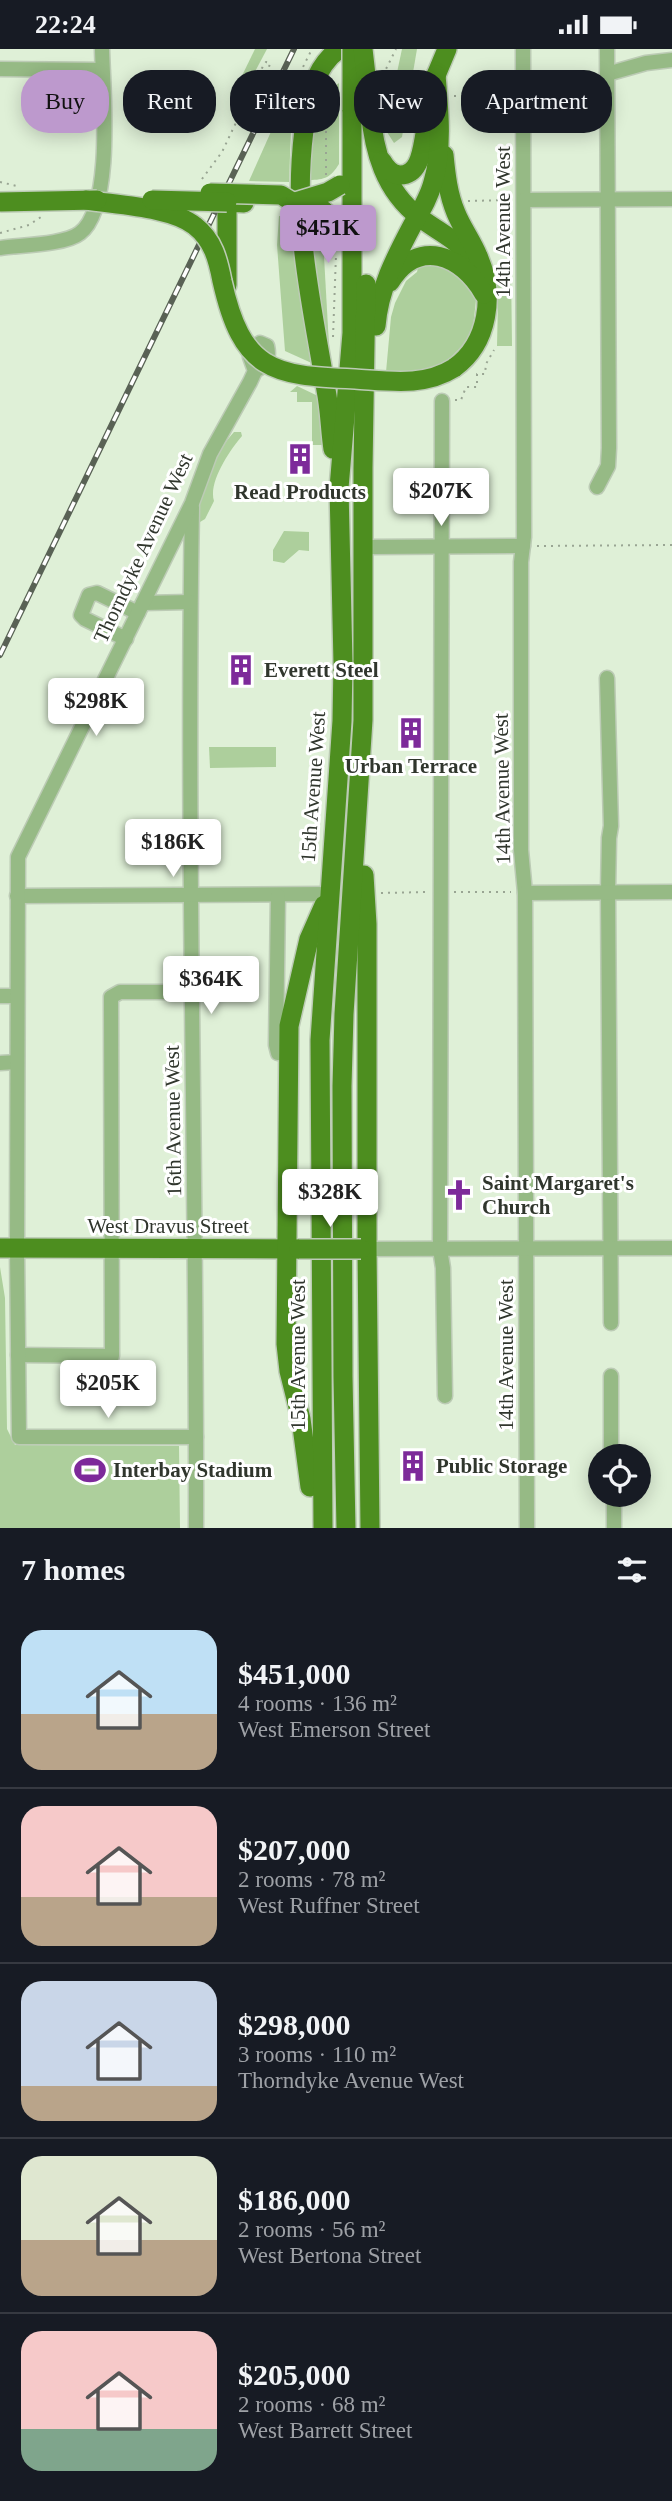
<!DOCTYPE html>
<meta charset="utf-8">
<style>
:root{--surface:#171b24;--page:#242831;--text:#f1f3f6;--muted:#9ea1a6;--line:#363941;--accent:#bd99cd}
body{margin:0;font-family:"Times New Roman",serif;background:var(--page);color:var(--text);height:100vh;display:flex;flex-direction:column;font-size:26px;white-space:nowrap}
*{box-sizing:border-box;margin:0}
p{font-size:23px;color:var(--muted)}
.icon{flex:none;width:38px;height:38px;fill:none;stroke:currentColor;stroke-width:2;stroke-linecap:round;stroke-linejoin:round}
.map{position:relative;height:1479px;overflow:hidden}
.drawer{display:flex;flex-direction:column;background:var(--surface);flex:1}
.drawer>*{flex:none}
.top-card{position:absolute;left:21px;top:21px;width:630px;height:63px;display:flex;gap:14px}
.fabs{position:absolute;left:588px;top:1395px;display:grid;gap:14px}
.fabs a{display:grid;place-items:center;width:63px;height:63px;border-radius:50%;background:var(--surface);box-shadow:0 4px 18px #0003;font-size:35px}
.price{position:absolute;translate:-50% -60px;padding:0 16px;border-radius:7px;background:#fff;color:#222;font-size:23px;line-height:46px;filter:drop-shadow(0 2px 4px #0008)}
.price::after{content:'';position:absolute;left:50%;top:42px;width:21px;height:16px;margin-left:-10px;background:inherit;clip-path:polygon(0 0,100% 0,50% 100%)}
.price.current{background:var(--accent);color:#111}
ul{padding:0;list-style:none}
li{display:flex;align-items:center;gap:21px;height:175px;padding:0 21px}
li+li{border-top:2px solid var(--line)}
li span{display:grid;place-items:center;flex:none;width:196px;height:140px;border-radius:21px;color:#555}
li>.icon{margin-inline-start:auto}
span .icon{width:84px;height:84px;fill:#fffc;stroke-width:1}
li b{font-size:30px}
h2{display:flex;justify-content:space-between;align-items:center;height:84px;padding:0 21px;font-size:30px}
.pill{padding:0 24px;border-radius:28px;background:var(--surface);box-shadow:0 4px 18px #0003;font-size:24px;line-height:63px}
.pill.current{background:var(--accent);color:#111}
.status{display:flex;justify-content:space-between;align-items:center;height:49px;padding:0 35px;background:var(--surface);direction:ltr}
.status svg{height:19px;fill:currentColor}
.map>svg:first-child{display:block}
.green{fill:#adcf9c}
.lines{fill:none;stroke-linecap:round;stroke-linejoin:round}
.minor-casing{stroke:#bccbb5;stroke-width:17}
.major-casing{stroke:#bccbb5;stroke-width:22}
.path{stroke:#99a593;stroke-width:2;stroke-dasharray:2 5;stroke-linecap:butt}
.minor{stroke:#96ba85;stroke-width:14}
.major{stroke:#4d8e1f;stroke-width:19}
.rail-casing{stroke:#596255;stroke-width:6}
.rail{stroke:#fff;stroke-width:3.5;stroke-dasharray:10;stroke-linecap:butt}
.major-bridge-casing{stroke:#bccbb5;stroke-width:22;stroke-linecap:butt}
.major-bridge{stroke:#4d8e1f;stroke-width:19}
.labels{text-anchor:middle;stroke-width:6;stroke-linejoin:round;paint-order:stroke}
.street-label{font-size:21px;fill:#30362d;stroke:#fff}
.poi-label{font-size:21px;font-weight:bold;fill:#30362d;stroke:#fff;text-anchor:start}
</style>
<div class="status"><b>22:24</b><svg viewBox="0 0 49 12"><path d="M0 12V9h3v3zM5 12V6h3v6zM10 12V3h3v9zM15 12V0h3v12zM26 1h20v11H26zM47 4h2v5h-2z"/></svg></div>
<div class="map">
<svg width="672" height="1479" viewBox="0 0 672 1479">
<rect width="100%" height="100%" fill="#dff0d7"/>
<g class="green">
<path d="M255,0h12l-24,45 -8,-4z"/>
<path d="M402,0h15l-15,88 -8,6 -9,-14z"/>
<path d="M339,34v81c-8,13 -14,16 -30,16l-3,-10 13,-73z"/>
<path d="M292,54l-3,79 -40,-1 33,-74z"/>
<path d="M279,167l13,1 1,29 23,119 -31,-14 -8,-106z"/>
<path d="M309,169l13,3 8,142 -18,-98z"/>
<path d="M419,214h25l28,25 4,12 -3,27 -6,14 -21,21 -28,11 -32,-1 5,-55 4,-14 11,-22 11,-9z"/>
<path d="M494,219h17l1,78h-15l1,-44z"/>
<path d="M297,337l21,10 7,49h-13v-43h-15v-10h-7z"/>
<path d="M234,383h7l1,4c-12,14 -34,46 -28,65l-9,18 -5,3 -4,-3c1,-27 20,-68 38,-87z"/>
<path d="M284,482l25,1v19l-10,-1 -15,13 -11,-2v-11z"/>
<path d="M209,698h67v20l-66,1z"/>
<path d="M0,1218l5,31 2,131 8,16 164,1 1,82h-180z"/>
</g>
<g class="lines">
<defs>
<g id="minor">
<path d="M523,0l1,488 -3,25v288l4,43 2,635"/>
<path d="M0,20l102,1"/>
<path d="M607,25l39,-11 26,-3"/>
<path d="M524,151l148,-1"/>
<path d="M0,199c20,-3 65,-3 80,-15 34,-26 23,-142 22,-184"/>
<path d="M442,352l-2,848 3,19 2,128"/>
<path d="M597,438l11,-21 1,-18 -2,-399"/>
<path d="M192,458c-6,341 5,681 4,1021"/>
<path d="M364,500l9,-2 150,-1"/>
<path d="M143,554l47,-1"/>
<path d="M126,590l-41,-20 -4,-4 8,-20 8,-2 41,20"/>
<path d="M607,629l4,148 -2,12 -1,54 3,431"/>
<path d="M525,844l147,-1"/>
<path d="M17,847l311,-2"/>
<path d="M278,847l-2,149 2,8 10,1"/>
<path d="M0,947h17"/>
<path d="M0,1014l17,-1"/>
<path d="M367,1200l305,-1"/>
<path d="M18,1306l94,1 -1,-359 9,-5h73"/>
<path d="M611,1327v80"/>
<path d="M196,1388h-177l-2,-189 1,-391 174,-354 18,-49 40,-72 5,-11 -5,-14 4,-10 6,-4 7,3c3,13 -1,19 -12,25"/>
<path d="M614,1479v-33"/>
</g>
<g id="major">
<path d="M432,36l15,-36"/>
<path d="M370,61c4,41 14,80 49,107 18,14 38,22 52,41"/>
<path d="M444,106c2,20 4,39 12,58 6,15 16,28 22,43 17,38 11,87 -24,112"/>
<path d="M382,112c4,7 9,13 17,14 23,1 23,-30 27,-46"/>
<path d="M390,233c28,-45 72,-27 94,12"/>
<path d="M227,236v-83l17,1"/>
<path d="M376,277c3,-37 19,-68 36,-100 8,-14 17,-28 21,-44 10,-33 6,-73 3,-107"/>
<path d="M333,400c-3,-20 -3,-40 -7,-59 -15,-91 -34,-166 -22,-260 4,-30 9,-62 35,-81"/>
<path d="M364,826l3,49v325l3,279"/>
<path d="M0,1199l299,1"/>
<path d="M310,1438l-9,-68 -12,-48 -3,-27 3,-318 20,-87 15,-34"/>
<path d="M323,1479l-3,-488 22,-319 1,-58 -4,-175 13,-155v-223"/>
<path d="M346,1479l-3,-151 -1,-291 2,-72 19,-294v-252l3,-184"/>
</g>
</defs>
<use href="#minor" class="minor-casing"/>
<use href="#major" class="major-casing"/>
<g class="path">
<path d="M383,26l13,-26"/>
<path d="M538,28l10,16v6l-6,12h-4"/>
<path d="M454,47h57"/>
<path d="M538,47h9"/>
<path d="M388,79h22"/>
<path d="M326,126v-55l9,-10"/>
<path d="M202,130l20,-27 42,-88 2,-2 4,1 -2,8 21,10 -3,7 5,3 21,-42"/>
<path d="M0,133l17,4"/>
<path d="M468,152l41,-1"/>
<path d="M0,184l29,-8 12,-8"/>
<path d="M500,218h12"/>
<path d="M333,288l3,-82"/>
<path d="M455,351h6l5,-13h11v-13h8l1,-10 8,-14"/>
<path d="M537,497l135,-1"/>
<path d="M454,843h57"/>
<path d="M381,844l47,-1"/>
</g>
<use href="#minor" class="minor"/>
<use href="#major" class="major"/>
<defs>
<path id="rail" d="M0,606l294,-606"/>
</defs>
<use href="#rail" class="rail-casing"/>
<use href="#rail" class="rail"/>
<defs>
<g id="major-bridge">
<path d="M352,0v61"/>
<path d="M363,0l7,61"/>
<path d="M210,144l71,2 13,8 29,7 16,15"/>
<path d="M86,151c30,5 86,7 109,26 18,14 23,34 27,55 20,89 49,95 133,98 34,2 69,8 99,-11"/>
<path d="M152,151l75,2"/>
<path d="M0,153l97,-2"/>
<path d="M295,153l33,-10 12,-7"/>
<path d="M299,1200h62"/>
</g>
</defs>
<use href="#major-bridge" class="major-bridge-casing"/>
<use href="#major-bridge" class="major-bridge"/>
</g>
<defs>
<symbol id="building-bare" viewBox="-9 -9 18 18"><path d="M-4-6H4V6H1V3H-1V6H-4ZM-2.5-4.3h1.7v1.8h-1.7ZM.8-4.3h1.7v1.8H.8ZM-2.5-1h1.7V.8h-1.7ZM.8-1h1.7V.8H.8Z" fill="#7d2a9a" stroke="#fff" stroke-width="2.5" paint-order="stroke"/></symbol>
<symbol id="church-bare" viewBox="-9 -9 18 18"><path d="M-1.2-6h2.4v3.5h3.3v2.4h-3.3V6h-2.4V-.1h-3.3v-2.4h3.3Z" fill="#7d2a9a" stroke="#fff" stroke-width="2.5" paint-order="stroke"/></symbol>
<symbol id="stadium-bare" viewBox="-9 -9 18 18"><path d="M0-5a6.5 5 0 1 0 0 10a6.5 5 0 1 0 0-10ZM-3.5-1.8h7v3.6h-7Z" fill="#7d2a9a" stroke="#fff" stroke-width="2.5" paint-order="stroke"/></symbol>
</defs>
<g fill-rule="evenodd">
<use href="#building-bare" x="278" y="388" width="44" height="44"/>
<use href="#building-bare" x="219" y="599" width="44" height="44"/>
<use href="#building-bare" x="389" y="662" width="44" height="44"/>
<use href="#church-bare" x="437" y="1124" width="44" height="44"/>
<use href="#building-bare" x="391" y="1395" width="44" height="44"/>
<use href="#stadium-bare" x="68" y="1399" width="44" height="44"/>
</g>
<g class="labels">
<g class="street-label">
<text transform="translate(503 173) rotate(-90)" y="7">14th Avenue West</text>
<text transform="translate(143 499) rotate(-65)" y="7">Thorndyke Avenue West</text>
<text transform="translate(313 738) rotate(-86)" y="7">15th Avenue West</text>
<text transform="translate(502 740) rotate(-91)" y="7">14th Avenue West</text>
<text transform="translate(173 1072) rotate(-91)" y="7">16th Avenue West</text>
<text x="168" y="1184">West Dravus Street</text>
<text transform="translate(298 1306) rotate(-90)" y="7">15th Avenue West</text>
<text transform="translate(506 1306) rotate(-90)" y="7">14th Avenue West</text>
</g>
<g class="poi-label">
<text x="300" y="450" text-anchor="middle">Read Products</text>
<text x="264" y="628">Everett Steel</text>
<text x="411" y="724" text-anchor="middle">Urban Terrace</text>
<text x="482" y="1141">Saint Margaret's<tspan x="482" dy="24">Church</tspan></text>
<text x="436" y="1424">Public Storage</text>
<text x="113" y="1428">Interbay Stadium</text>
</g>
</g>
</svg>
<div class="fabs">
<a><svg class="icon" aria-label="locate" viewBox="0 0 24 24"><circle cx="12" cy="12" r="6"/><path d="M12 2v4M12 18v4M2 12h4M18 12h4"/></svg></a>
</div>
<b class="price current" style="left:328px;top:216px">$451K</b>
<b class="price" style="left:441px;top:479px">$207K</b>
<b class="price" style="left:96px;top:689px">$298K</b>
<b class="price" style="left:173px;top:830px">$186K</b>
<b class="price" style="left:211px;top:967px">$364K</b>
<b class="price" style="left:330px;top:1180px">$328K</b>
<b class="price" style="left:108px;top:1371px">$205K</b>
<div class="top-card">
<a class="pill current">Buy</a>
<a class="pill">Rent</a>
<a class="pill">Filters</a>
<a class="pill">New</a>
<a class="pill">Apartment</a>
</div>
</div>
<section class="drawer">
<h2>7 homes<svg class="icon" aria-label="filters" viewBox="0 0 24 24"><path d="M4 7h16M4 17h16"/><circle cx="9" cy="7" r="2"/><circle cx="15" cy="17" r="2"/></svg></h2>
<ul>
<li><span style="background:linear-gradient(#bfe0f5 60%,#b9a48a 0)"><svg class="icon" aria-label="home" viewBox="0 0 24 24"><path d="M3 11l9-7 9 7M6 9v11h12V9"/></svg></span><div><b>$451,000</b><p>4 rooms · 136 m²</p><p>West Emerson Street</p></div></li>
<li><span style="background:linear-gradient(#f6c9c9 65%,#b9a48a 0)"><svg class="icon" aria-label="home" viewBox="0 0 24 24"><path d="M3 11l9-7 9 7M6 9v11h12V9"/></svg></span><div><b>$207,000</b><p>2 rooms · 78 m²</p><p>West Ruffner Street</p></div></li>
<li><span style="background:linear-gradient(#c9d6e8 75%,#b9a48a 0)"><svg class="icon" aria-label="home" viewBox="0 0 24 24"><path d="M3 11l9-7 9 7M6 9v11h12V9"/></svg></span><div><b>$298,000</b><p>3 rooms · 110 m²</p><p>Thorndyke Avenue West</p></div></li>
<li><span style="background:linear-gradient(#dfe7d0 60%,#b9a48a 0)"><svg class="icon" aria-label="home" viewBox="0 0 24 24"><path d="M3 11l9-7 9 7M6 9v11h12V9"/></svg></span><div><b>$186,000</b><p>2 rooms · 56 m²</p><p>West Bertona Street</p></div></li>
<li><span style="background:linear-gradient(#f6c9c9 70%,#7fa58c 0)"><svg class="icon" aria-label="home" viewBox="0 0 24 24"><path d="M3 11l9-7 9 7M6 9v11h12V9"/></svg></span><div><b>$205,000</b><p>2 rooms · 68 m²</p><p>West Barrett Street</p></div></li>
</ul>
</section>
